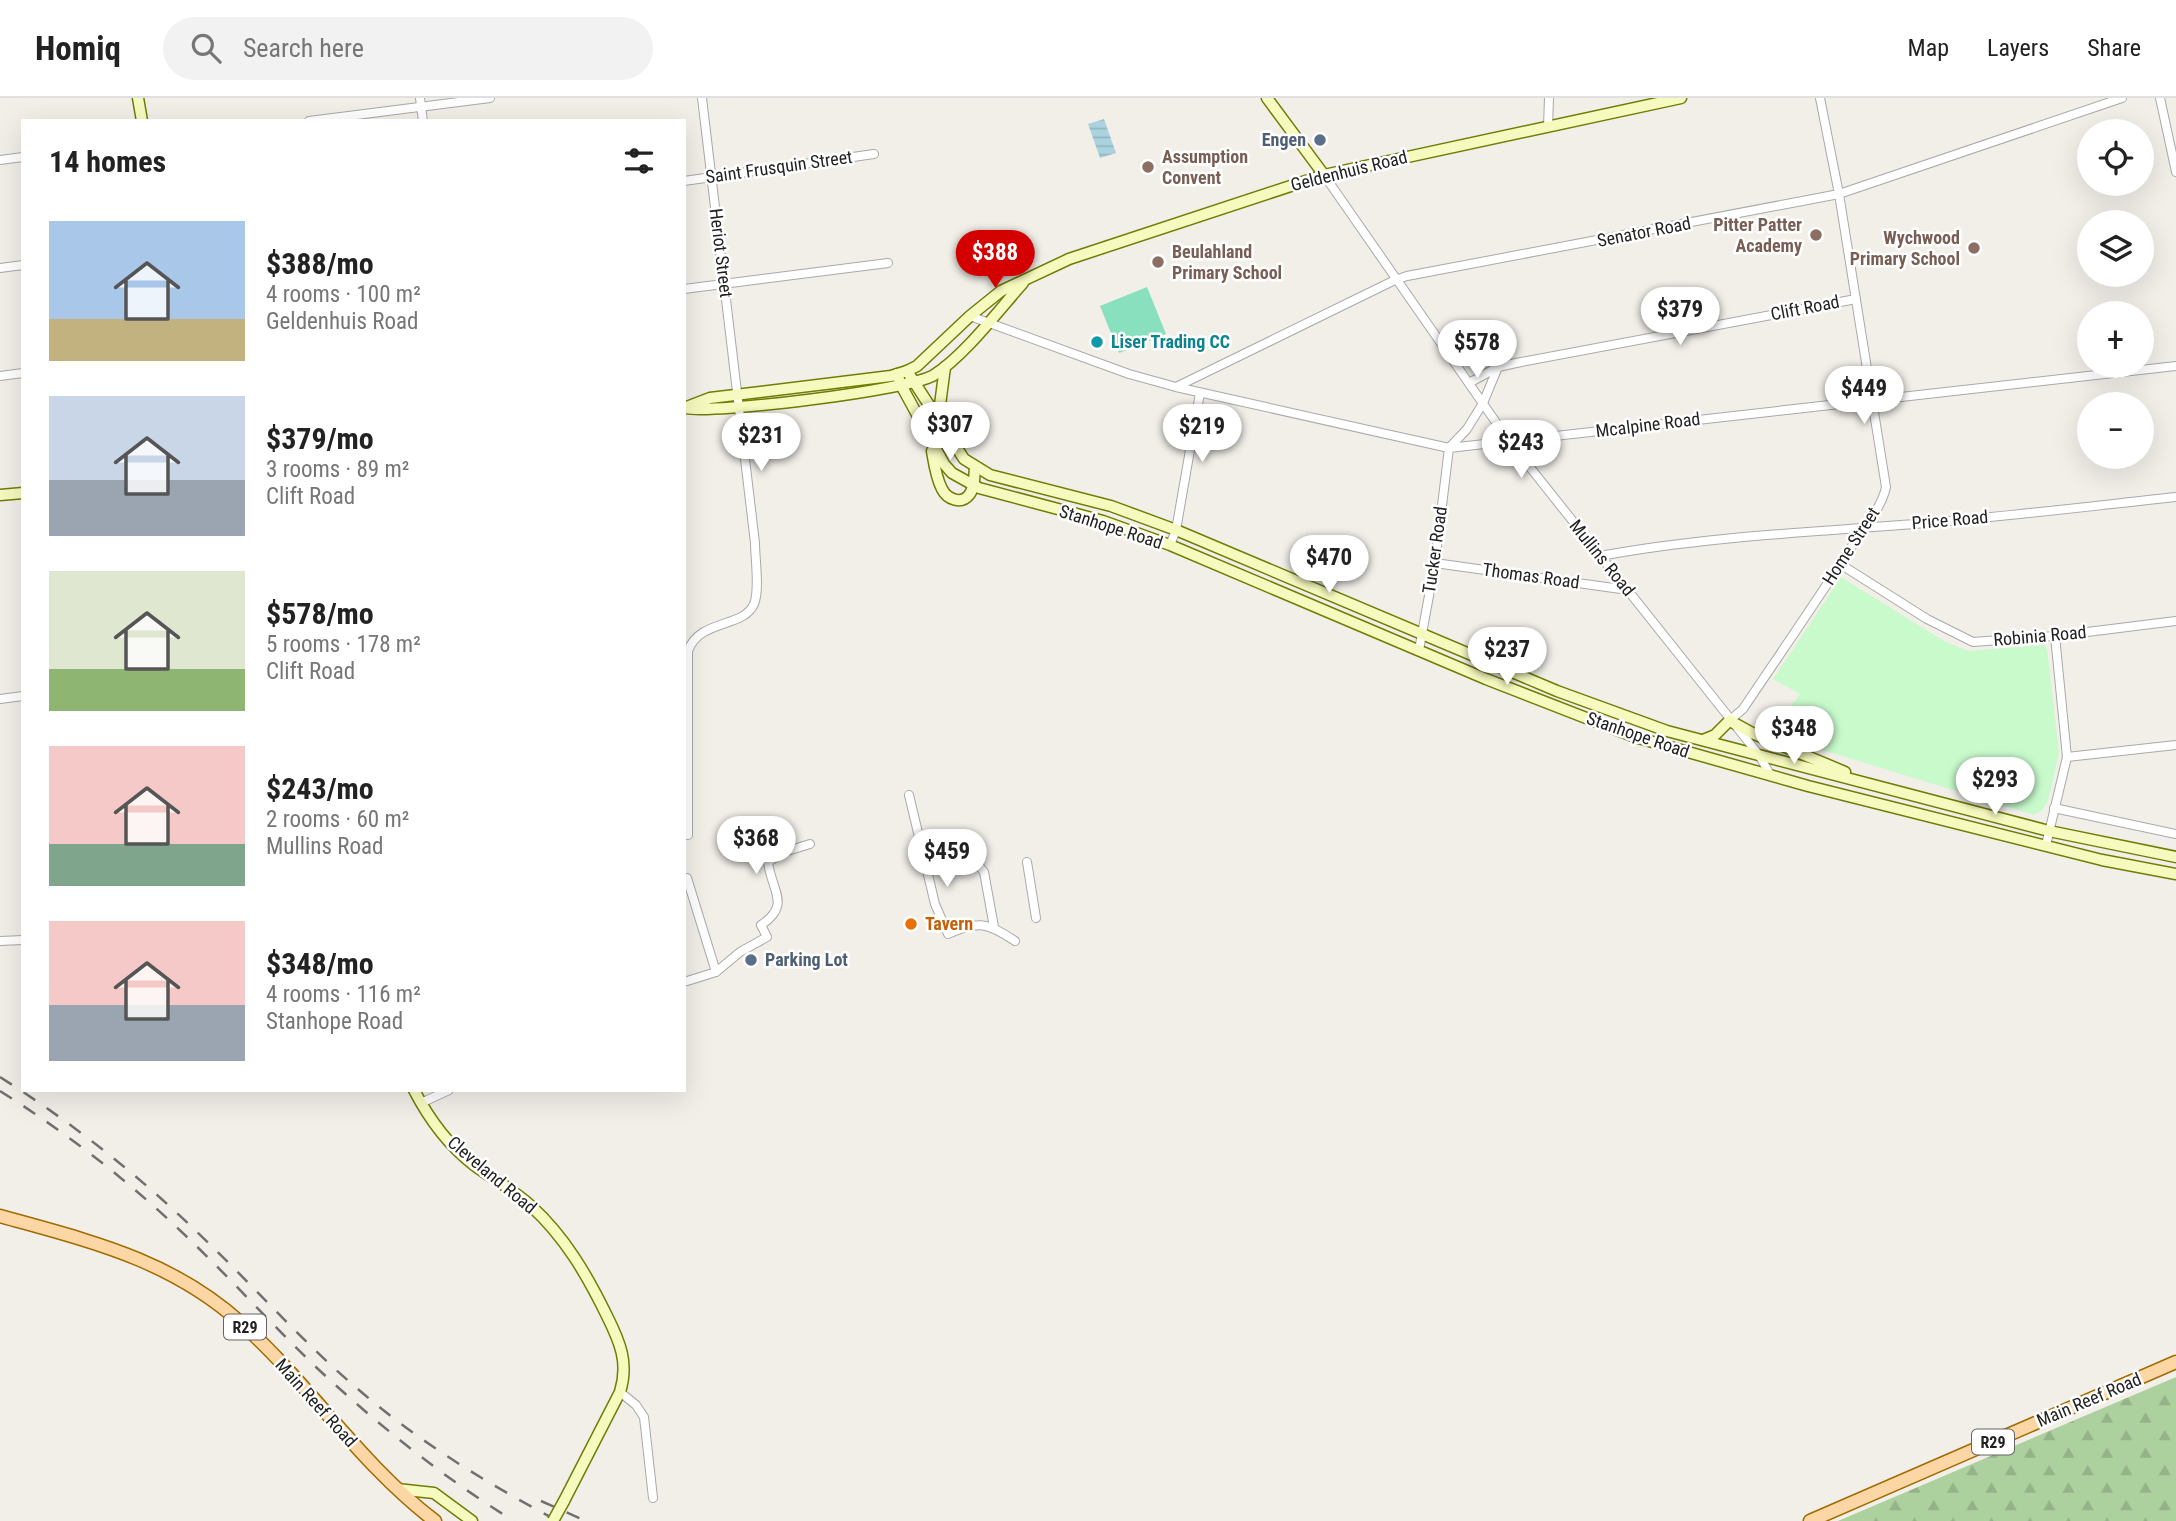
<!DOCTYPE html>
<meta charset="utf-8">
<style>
:root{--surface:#fff;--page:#f2f2f2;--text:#222;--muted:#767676;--line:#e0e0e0;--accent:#d40000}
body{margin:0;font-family:"Roboto Condensed",sans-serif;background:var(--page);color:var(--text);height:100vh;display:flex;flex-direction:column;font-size:26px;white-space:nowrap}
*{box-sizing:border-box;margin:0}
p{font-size:23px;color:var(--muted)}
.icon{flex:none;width:38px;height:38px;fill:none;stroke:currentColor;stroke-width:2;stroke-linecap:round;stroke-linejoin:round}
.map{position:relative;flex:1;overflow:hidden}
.side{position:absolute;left:21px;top:21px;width:665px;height:973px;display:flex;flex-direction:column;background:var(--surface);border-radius:0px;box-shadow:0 7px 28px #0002}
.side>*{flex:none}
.tools{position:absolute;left:2077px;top:21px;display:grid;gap:14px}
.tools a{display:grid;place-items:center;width:77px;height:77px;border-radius:50%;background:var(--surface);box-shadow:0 7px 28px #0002;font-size:35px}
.price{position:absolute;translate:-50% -60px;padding:0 16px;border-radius:24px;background:#fff;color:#222;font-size:23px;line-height:46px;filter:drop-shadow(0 2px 4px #0008)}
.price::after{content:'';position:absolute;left:50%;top:42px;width:21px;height:16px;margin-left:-10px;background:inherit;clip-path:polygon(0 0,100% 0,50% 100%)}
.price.on{background:var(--accent);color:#fff}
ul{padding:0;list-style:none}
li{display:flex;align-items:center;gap:21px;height:175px;padding:0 28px}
li span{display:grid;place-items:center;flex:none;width:196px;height:140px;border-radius:0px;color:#555}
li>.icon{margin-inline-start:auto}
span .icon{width:84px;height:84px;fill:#fffc;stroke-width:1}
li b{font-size:30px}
h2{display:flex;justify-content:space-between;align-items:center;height:84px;padding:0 28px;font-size:30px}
header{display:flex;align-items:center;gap:42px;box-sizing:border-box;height:98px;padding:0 35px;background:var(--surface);border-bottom:2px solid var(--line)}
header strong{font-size:33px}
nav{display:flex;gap:38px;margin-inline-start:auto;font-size:24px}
.search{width:490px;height:63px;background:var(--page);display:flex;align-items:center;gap:18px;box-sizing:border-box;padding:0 24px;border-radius:38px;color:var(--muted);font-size:26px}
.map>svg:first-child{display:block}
.forest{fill:url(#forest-firs)}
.park{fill:#c8facc}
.pitch{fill:#88e0be}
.water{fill:url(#water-rules)}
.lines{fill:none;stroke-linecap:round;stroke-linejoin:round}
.street-casing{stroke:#a9a9a9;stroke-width:10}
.secondary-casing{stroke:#707d05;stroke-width:13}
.primary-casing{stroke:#a06b00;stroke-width:15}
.street{stroke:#fff;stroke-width:8}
.secondary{stroke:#f7fabf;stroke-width:10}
.primary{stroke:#fcd6a4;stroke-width:12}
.rail{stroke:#707070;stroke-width:2.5;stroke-dasharray:14 14;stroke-linecap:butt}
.secondary-bridge-casing{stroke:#707d05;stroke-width:13;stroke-linecap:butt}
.secondary-bridge{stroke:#f7fabf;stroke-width:10}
.service-dot{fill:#5c6f8a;stroke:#fff;stroke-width:2.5}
.education-dot{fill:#8d6e63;stroke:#fff;stroke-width:2.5}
.culture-dot{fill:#0f9aa8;stroke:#fff;stroke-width:2.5}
.food-dot{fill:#e8710a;stroke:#fff;stroke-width:2.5}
.labels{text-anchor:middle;stroke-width:5;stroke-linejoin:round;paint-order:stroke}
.shield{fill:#fff;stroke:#646464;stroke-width:2}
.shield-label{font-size:16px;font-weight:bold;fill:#222}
.service-label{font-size:18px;font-weight:bold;fill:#4e5e75;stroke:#fff;text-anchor:end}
.education-label{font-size:18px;font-weight:bold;fill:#785e54;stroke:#fff;text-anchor:start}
.street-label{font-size:18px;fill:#222;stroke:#fff}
.culture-label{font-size:18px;font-weight:bold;fill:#0d838f;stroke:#fff;text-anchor:start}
.food-label{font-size:18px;font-weight:bold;fill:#c56008;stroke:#fff;text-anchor:start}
</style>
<header>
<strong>Homiq</strong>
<div class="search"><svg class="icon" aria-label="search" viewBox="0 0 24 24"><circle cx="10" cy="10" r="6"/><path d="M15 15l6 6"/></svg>Search here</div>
<nav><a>Map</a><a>Layers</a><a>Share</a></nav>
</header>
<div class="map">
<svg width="2176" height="1423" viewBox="0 0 2176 1423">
<defs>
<pattern id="forest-firs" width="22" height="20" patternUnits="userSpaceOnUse" patternTransform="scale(1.75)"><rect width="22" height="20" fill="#add19e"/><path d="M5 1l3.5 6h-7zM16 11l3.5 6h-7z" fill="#95b388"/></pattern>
<pattern id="water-rules" width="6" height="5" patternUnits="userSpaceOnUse" patternTransform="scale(1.75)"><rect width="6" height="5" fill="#aad3df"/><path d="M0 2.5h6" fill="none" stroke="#92b5bf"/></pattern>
</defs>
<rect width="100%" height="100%" fill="#f2efe9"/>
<path class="forest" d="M2176,1279v144h-338z"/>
<path class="park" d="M1841,479l103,64 25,10 74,-6 4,3 12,105 -11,48 -6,9 -8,5 -263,-81 29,-40 -27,-15z"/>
<path class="pitch" d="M1147,189l19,47 -47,19 -19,-47z"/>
<path class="water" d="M1104,21l12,34 -16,5 -12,-34z"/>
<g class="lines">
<defs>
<g id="street">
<path d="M420,0l3,23"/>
<path d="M2160,0l16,74"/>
<path d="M309,23l181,-23"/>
<path d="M1548,29l1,-29"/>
<path d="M0,62l23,-3"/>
<path d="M1324,77l185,266 250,314 12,21"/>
<path d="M684,83l190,-27"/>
<path d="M0,170l23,-3"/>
<path d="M684,191l204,-26"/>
<path d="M970,218l159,58 47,13 273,61 727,-82"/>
<path d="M0,278l23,-3"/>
<path d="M1469,285l29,-16 18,-4 340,-64"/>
<path d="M1176,289l219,-107 12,-4 432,-82 283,-96"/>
<path d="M1170,447l6,-15 24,-137"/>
<path d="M1600,458c108,-20 218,-24 327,-33 83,-7 166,-17 249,-26"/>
<path d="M1435,465l193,27"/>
<path d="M1840,466l87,55 46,23 82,-6 121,-15"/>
<path d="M1419,552l16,-87 14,-115 18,-19 16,-26 15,-36"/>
<path d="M0,601l23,-3"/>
<path d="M1730,622l13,-11c37,-55 75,-110 111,-166 11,-17 28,-36 32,-56l-47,-293 -19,-96"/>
<path d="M2067,659l109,-12"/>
<path d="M909,697l26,109 13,30c31,-14 40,-11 67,7"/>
<path d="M2054,710l122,26"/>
<path d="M688,737v-184c11,-32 56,-23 66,-47 6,-14 1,-45 1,-61l-53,-445"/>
<path d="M2046,747l21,-88 -12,-121"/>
<path d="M1027,764l9,56"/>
<path d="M980,769l4,5 10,55"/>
<path d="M687,780l29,94"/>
<path d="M0,843l23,-1"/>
<path d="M684,884l32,-10 24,-20 27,-15 -6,-12c31,-20 10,-35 7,-63l16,-10 26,-8"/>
<path d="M421,1005l28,-13"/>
<path d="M620,1294l16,13 8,12 9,81"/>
</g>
<g id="secondary">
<path d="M138,0l4,23"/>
<path d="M1267,0l57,77"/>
<path d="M907,273l57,88 26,16 121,31 65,24 381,161 110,40 382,100 127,26"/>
<path d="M897,276l4,11 43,79 8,9 27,15 124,33 67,24 316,134 149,58 173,49 294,74 74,14"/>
<path d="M684,310l26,-10 181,-22 16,-5 10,-5 53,-50 31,-25 68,-32 255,-84 357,-77"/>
<path d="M686,310c27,6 225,-18 248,-33 31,-20 64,-64 89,-92"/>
<path d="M938,322l7,-53"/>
<path d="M932,353c2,12 4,27 10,38 5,10 19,16 27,6 6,-7 5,-19 6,-27"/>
<path d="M0,397l23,-2"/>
<path d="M1732,624l22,12 91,38"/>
<path d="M1703,642l12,-5 15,-15"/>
<path d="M414,992c15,29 34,55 60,75 19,14 40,25 57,41 34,31 56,69 76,110 13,26 22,47 13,76l-56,109"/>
<path d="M397,1391l37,4 38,28"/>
</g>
<g id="primary">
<path d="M0,1118c89,25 170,43 241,107 69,62 120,142 194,198"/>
<path d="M1810,1423l366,-159"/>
</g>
</defs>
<use href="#street" class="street-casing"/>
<use href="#secondary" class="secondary-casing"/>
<use href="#primary" class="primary-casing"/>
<use href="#street" class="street"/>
<use href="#secondary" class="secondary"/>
<use href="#primary" class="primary"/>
<g class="rail">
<path d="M0,979c71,45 136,96 196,154 55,52 105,110 163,159 60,52 129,94 199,131"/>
<path d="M0,993c67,42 130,91 187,146 45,43 86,89 131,132 59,55 127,110 196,152"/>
<path d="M541,1403l45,20"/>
</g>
<defs>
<path id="secondary-bridge" d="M553,1423l11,-20"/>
</defs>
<use href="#secondary-bridge" class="secondary-bridge-casing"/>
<use href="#secondary-bridge" class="secondary-bridge"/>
</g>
<g class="service-dot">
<circle cx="1320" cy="42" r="7"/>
<circle cx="751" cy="862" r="7"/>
</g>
<g class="education-dot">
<circle cx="1148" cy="69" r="7"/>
<circle cx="1816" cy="137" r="7"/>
<circle cx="1974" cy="150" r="7"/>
<circle cx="1158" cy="164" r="7"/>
</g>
<circle class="culture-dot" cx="1097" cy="244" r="7"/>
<circle class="food-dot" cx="911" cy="826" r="7"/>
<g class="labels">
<g class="shield">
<rect x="224" y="1216.5" width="42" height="25" rx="5"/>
<rect x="1972" y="1331.5" width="42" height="25" rx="5"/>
</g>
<g class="shield-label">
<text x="245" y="1235">R29</text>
<text x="1993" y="1350">R29</text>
</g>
<g class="service-label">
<text x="1306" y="48">Engen</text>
<text x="765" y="868" text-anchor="start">Parking Lot</text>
</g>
<g class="education-label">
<text x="1162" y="65">Assumption<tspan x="1162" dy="21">Convent</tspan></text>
<text x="1802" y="133" text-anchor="end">Pitter Patter<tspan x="1802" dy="21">Academy</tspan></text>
<text x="1960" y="146" text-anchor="end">Wychwood<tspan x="1960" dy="21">Primary School</tspan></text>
<text x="1172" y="160">Beulahland<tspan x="1172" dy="21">Primary School</tspan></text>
</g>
<g class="street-label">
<text transform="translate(779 69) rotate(-8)" y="6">Saint Frusquin Street</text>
<text transform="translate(1349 73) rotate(-14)" y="6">Geldenhuis Road</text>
<text transform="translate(1644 134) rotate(-11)" y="6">Senator Road</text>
<text transform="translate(721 155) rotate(83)" y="6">Heriot Street</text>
<text transform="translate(1805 210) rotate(-11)" y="6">Clift Road</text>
<text transform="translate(1648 327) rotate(-7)" y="6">Mcalpine Road</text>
<text transform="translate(1950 422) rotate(-5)" y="6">Price Road</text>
<text transform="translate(1111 429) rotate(18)" y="6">Stanhope Road</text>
<text transform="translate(1851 448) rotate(-57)" y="6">Home Street</text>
<text transform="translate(1435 452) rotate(-82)" y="6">Tucker Road</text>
<text transform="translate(1602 460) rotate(51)" y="6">Mullins Road</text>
<text transform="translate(1531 478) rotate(8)" y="6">Thomas Road</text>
<text transform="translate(2040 538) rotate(-5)" y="6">Robinia Road</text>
<text transform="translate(1638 637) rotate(19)" y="6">Stanhope Road</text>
<text transform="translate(492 1077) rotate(40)" y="6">Cleveland Road</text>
<text transform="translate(2089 1302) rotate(-23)" y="6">Main Reef Road</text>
<text transform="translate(316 1305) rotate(48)" y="6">Main Reef Road</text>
</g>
<g class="culture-label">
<text x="1111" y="250">Liser Trading CC</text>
</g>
<g class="food-label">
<text x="925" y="832">Tavern</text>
</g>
</g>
</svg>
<div class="tools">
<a><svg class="icon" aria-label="locate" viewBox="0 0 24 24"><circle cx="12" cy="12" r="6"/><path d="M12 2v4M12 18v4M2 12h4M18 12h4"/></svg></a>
<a><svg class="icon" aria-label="layers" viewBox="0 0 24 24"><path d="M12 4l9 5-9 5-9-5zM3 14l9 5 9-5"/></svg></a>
<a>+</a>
<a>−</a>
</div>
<b class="price on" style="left:995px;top:192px">$388</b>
<b class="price" style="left:1680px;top:249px">$379</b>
<b class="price" style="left:1477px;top:282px">$578</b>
<b class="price" style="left:1864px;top:328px">$449</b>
<b class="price" style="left:950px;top:364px">$307</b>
<b class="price" style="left:1202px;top:366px">$219</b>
<b class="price" style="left:761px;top:375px">$231</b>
<b class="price" style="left:1521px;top:382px">$243</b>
<b class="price" style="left:1329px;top:497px">$470</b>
<b class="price" style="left:1507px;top:589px">$237</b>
<b class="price" style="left:1794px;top:668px">$348</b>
<b class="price" style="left:1995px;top:719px">$293</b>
<b class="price" style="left:756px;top:778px">$368</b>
<b class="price" style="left:947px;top:791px">$459</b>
<section class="side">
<h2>14 homes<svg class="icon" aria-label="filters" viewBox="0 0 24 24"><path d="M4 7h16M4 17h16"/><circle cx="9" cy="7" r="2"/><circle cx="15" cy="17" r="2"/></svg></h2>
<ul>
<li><span style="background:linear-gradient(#a9c7e8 70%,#c2b280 0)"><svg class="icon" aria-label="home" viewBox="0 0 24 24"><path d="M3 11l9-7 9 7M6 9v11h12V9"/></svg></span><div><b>$388/mo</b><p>4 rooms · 100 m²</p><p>Geldenhuis Road</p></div></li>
<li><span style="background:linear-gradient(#c9d6e8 60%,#9aa5b1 0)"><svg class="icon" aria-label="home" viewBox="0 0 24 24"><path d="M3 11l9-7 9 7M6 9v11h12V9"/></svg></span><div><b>$379/mo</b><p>3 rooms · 89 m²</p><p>Clift Road</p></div></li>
<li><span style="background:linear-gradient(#dfe7d0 70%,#8fb573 0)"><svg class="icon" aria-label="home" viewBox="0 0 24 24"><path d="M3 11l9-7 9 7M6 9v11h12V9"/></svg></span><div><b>$578/mo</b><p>5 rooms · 178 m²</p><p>Clift Road</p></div></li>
<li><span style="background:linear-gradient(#f6c9c9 70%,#7fa58c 0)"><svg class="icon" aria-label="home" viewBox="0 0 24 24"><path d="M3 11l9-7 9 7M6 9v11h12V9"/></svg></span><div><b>$243/mo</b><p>2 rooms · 60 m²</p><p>Mullins Road</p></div></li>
<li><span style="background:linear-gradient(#f6c9c9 60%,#9aa5b1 0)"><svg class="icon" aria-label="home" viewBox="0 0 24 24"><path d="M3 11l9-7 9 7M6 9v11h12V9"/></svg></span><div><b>$348/mo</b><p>4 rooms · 116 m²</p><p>Stanhope Road</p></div></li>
</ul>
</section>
</div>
